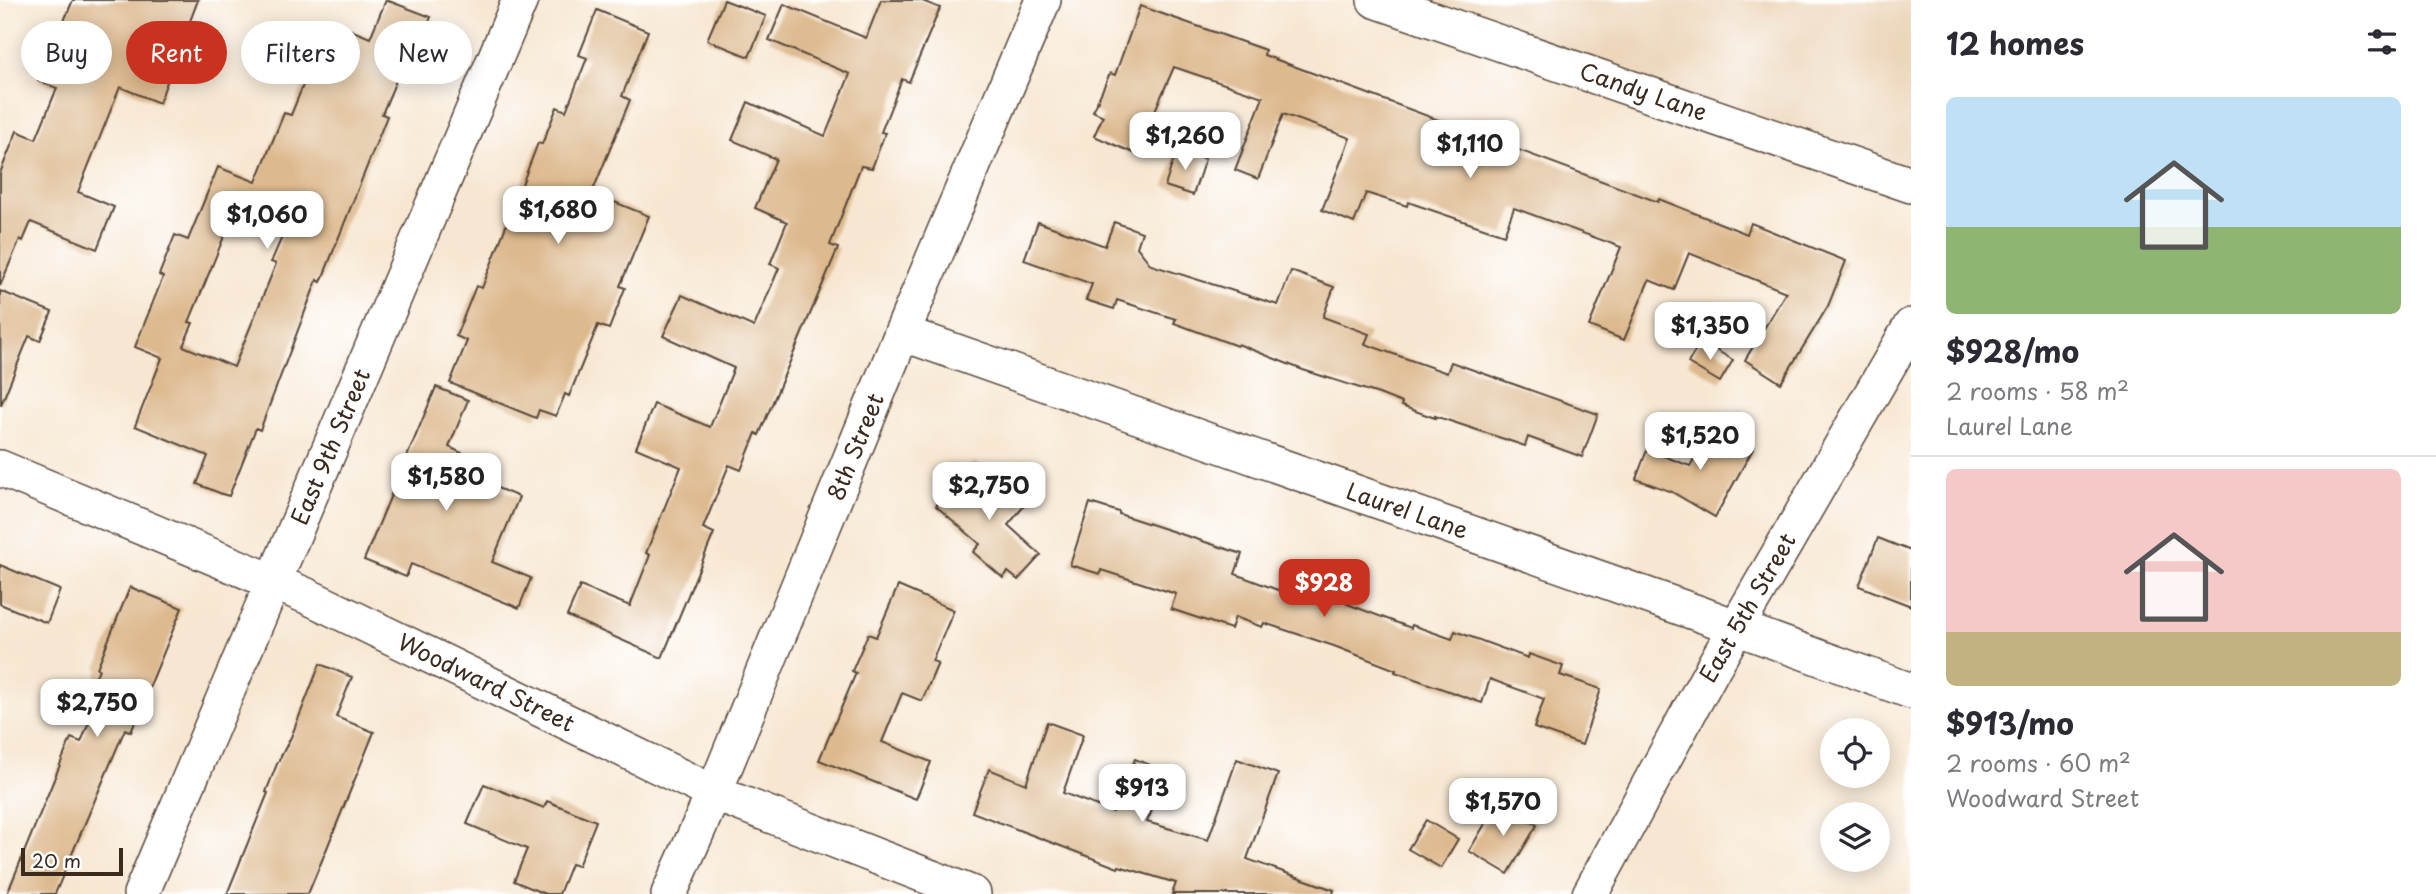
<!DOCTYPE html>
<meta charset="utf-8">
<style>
:root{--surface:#fff;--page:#f7f7f7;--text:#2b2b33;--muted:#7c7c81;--line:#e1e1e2;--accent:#c8321e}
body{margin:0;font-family:"Playpen Sans",sans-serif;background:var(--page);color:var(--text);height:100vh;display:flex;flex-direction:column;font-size:26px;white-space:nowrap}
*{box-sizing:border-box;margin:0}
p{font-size:23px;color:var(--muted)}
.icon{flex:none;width:38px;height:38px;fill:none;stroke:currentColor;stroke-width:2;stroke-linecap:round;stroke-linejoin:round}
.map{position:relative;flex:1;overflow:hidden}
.drawer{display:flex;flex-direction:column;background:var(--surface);width:525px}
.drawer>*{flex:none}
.banner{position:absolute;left:21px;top:21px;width:665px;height:63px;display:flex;gap:14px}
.buttons{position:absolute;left:1820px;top:718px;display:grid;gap:14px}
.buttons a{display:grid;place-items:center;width:70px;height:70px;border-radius:50%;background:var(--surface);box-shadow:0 4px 18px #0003;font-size:35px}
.scale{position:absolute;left:21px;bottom:18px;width:102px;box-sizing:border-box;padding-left:7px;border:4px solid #3b2a1e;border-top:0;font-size:19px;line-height:24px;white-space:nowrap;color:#3b2a1e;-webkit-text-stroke:5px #fff;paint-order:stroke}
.price{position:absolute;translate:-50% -60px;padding:0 16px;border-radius:14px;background:#fff;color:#222;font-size:23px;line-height:46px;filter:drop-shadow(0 2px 4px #0008)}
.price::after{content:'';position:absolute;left:50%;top:42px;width:21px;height:16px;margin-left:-10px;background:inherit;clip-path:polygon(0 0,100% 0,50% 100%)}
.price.selected{background:var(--accent);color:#fff}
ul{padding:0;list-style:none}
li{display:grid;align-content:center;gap:14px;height:371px;padding:0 35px}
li+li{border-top:2px solid var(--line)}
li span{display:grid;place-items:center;height:217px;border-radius:10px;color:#555}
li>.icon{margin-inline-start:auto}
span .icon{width:126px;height:126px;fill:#fffc;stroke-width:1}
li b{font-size:30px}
h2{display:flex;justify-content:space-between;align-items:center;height:84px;padding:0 35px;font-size:30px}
.pill{padding:0 24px;border-radius:32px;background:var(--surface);box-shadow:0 4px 18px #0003;font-size:24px;line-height:63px}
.pill.selected{background:var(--accent);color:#fff}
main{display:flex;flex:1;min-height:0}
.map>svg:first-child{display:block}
.built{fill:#edd7bb}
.building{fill:#ddb98e;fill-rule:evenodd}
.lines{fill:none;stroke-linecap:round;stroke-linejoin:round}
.street-casing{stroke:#574639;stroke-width:38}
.street{stroke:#fff;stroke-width:35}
.labels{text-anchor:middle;stroke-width:5;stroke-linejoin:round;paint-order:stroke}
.street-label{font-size:23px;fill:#3b2a1e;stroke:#fff}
</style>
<main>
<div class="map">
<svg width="1911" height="894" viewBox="0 0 1911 894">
<rect width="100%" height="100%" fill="#fff"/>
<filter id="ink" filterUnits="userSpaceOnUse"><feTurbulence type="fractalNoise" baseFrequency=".0143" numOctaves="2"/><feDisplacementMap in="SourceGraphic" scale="14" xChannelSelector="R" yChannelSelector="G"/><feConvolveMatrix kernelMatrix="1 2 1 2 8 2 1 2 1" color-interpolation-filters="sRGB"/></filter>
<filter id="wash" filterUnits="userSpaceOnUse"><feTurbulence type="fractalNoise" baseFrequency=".00686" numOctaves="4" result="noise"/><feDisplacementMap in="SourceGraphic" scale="28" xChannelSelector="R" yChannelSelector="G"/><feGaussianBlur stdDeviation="1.57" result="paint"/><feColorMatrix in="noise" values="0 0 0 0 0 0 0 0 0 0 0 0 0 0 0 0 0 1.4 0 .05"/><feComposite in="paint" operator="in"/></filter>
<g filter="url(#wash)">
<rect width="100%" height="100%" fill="#f7e7d2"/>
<path class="built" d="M1375,0h536v185z"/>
<g id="blocks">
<g class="building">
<path d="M73,0h125l-39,103 -39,-16 -42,105 36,15 -17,42 -66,-27 -8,19 -3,-2 -20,47v-113l17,-42 19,8 21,-51 -19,-7z"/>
<path d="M386,0l45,17 -18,45 -8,-3 -23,55 5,2 -66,166 -4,-2 -57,150 -4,-2 -27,68 -7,-2 -25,-10 11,-28 -73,-30 27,-68 -27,-11 28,-70 -4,-2 16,-40 13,5 30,-73 38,15 28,-69 7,2 38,-94 41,17zM232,217l50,20 -11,25 5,2 -42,103 -51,-21 10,-23 -4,-1z"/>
<path d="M724,0l42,16 -17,41 -42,-17z"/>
<path d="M881,0h39l20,8 -31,74 -7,-3 -21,53 4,1 -13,35 -11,-2 -31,79 8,3 -79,187 -3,-2 -15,37 -12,-5 -26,63 11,5 -52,125 -95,-42 13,-30 50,20 20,-51 -4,-2 35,-86 -45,-19 18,-44 56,23 24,-59 -71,-32 19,-41 72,32 25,-59 -9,-4 17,-42 -32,-14 21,-49 -44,-19 16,-38 77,34 25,-62 -81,-34 15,-36 82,34z"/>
<path d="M1140,6l125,44 -1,5 394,147 1,-3 88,35 4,-11 95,38 -18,45 -47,77 -36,-23 41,-68 -97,-39 -15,37 -25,-10 -25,60 -35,-14 32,-79 -107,-39 -10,27 -96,-33 -1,4 -41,-13 -12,30 -32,-13 28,-72 -67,-24 -25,65 -23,-9 28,-73 -89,-30 -38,87 -42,-18 9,-20 -10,-5 17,-38 5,2z"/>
<path d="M597,10l51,21 -26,65 8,4 -38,93 57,23 -29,70 5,2 -16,41 -11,-4 -29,71 -4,-2 -9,22 -17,-6 -3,8 -86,-35 17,-42 -11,-5 20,-50 6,2 56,-145 4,1 15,-37 9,4 21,-53 -8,-3z"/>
<path d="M1177,149l28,10 -12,36 -28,-9z"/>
<path d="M1038,222l67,24 9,-24 28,10 -5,15 14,18 127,40 13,-34 43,16 -11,30 46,17 -4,10 82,29 4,-11 147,52 -16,43 -54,-20 -3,9 -90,-30v2l-34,-12 1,-3 -23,-9 -76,-24 -65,-26 -1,2 -63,-23 2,-4 -59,-19 -3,9 -28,-9 6,-16 -68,-24z"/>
<path d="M0,291l52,21 -12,29 -11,-5 -28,69z"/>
<path d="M1701,341l32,19 -13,22 -32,-19z"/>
<path d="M436,387l32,13 -19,47 17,8 -7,17 60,25 -27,65 39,16 -12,30 -108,-44 -5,13 -42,-17z"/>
<path d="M1713,426l40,23 -38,68 -43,-25 -36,-13 11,-29 43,16z"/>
<path d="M974,462l50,44 -16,19 33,30 -23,25 -10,-8 -5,6 -30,-26 7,-8 -44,-38z"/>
<path d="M1090,503l29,9v2l123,40 -7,20 72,27 7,-20 37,12 -4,11 64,24 1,-3 40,14 3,-8 73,27 1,-4 34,12 -3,9 41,14 -19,56 -48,-17 10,-29 -54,-20 -8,24 -87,-31 1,-2 -62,-24 -70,-23 -2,4 -27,-10 -4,12 -60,-20 5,-15 -75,-24 -1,4 -30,-9z"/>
<path d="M1878,538l33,13v55l-52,-20z"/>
<path d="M0,565l60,25 -13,33 -47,-19z"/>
<path d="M898,586l56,24 -22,51 6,2 -16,38 -20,-8 -20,49 49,20 -15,37 -97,-39 37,-87 -4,-2 16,-37 8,3z"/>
<path d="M130,587l52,21 -51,124 -6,-3 -70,165h-48l64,-156 10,4 20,-50 -10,-4 8,-19 -2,-1z"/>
<path d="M320,664l32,13 -16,40 38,15 -49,121 -17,41h-81l41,-101 -2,-1 11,-28 14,-27z"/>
<path d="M1047,722l36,13 -20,58 50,19 22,-53 33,13 -21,50 61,18 29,-81 41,15 -31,85 87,31 -1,4h-161l4,-11 -57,-17 -1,2 -146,-56 17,-43 37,15z"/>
<path d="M484,784l60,24 3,-7 49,20 -18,45 -7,-2 -12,30h-14l-31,-13 13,-32 -60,-25z"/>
<path d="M1498,802l39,23 -29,49 -39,-23z"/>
<path d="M1426,820l32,19 -17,29 -33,-19z"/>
</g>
</g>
</g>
<g filter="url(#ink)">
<use href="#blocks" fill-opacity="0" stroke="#574639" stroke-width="2"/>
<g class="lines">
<defs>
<g id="street">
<path d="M1375,0l536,185"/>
<path d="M902,333l798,281 211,77"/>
<path d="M0,468l307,128 407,197 259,101"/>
<path d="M141,894l379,-894"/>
<path d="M669,894l45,-101 188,-460 141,-333"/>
<path d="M1590,894l124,-228 197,-340"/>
</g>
</defs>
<use href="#street" class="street-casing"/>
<use href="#street" class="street"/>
</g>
</g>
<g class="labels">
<g class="street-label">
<text transform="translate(1643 92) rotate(19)" y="8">Candy Lane</text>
<text transform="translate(331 447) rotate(-67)" y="8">East 9th Street</text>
<text transform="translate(856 447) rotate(-68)" y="8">8th Street</text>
<text transform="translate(1407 511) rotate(19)" y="8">Laurel Lane</text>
<text transform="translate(1748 608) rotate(-60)" y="8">East 5th Street</text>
<text transform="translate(486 683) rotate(26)" y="8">Woodward Street</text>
</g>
</g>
</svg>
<div class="buttons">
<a><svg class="icon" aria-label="locate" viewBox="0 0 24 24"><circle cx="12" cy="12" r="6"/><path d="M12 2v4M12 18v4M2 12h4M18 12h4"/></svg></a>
<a><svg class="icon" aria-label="layers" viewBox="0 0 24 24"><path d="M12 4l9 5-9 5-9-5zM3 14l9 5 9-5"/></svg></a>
</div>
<div class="scale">20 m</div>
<b class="price" style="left:1185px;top:172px">$1,260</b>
<b class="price" style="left:1470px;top:180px">$1,110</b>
<b class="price" style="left:558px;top:246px">$1,680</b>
<b class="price" style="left:267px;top:251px">$1,060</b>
<b class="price" style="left:1710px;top:362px">$1,350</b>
<b class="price" style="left:1700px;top:472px">$1,520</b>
<b class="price" style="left:446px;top:513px">$1,580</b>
<b class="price" style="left:989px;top:522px">$2,750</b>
<b class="price selected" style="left:1324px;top:619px">$928</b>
<b class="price" style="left:97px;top:739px">$2,750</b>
<b class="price" style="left:1142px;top:824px">$913</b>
<b class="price" style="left:1503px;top:838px">$1,570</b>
<div class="banner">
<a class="pill">Buy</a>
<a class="pill selected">Rent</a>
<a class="pill">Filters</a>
<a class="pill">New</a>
</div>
</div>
<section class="drawer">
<h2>12 homes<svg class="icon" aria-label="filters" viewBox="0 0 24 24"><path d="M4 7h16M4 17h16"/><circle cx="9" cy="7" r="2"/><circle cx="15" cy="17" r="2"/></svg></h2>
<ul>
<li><span style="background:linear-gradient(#bfe0f5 60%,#8fb573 0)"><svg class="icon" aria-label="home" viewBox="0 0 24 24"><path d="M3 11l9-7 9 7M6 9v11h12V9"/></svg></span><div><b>$928/mo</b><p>2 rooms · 58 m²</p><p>Laurel Lane</p></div></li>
<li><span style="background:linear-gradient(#f6c9c9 75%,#c2b280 0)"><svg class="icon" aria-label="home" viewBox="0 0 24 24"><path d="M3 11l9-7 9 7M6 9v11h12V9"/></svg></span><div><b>$913/mo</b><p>2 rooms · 60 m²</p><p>Woodward Street</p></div></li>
</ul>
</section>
</main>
